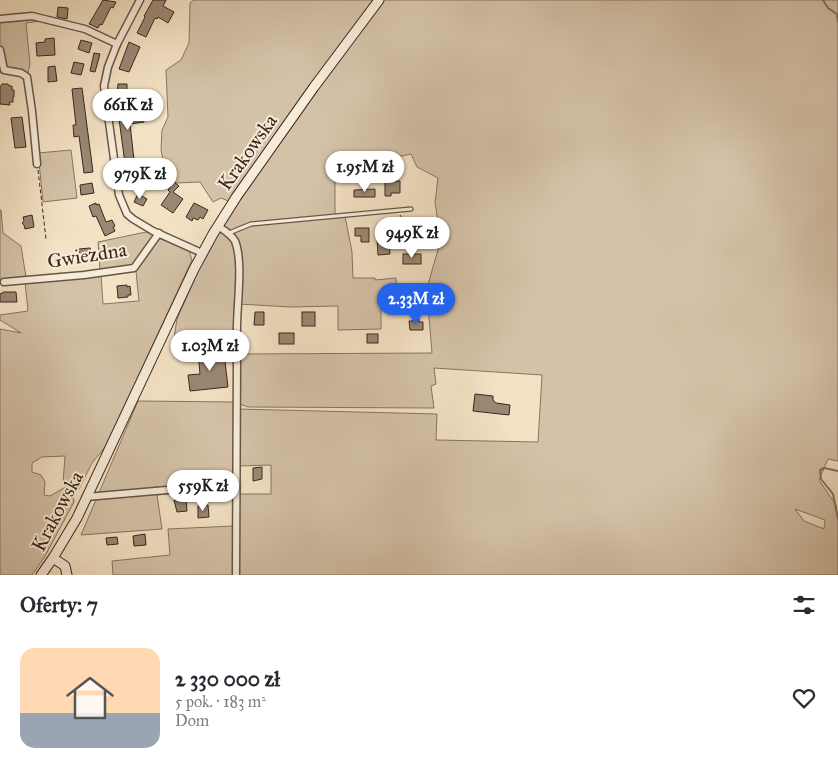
<!DOCTYPE html>
<html lang="pl">
<meta charset="utf-8">
<style>
:root{--surface:#fff;--page:#f2f2f3;--text:#2b2b33;--muted:#7c7c81;--accent:#2563eb}
body{margin:0;font-family:"IM FELL Great Primer",serif;background:var(--page);color:var(--text);height:100vh;display:flex;flex-direction:column;font-size:19px;white-space:nowrap}
*{box-sizing:border-box;margin:0}
p{font-size:16px;color:var(--muted)}
.icon{flex:none;width:28px;height:28px;fill:none;stroke:currentColor;stroke-width:2;stroke-linecap:round;stroke-linejoin:round}
.map{position:relative;height:575px;overflow:hidden}
.side{display:flex;flex-direction:column;background:var(--surface);flex:1}
.side>*{flex:none}
.price{position:absolute;translate:-50% -42px;padding:0 11px;border-radius:18px;background:#fff;color:#222;font-size:16px;line-height:32px;filter:drop-shadow(0 1px 2px #0008)}
.price::after{content:'';position:absolute;left:50%;top:30px;width:15px;height:11px;margin-left:-8px;background:inherit;clip-path:polygon(0 0,100% 0,50% 100%)}
.price.selected{background:var(--accent);color:#fff}
ul{padding:0;list-style:none}
li{display:flex;align-items:center;gap:15px;height:125px;padding:0 20px}
li span{display:grid;place-items:center;flex:none;width:140px;height:100px;border-radius:15px;color:#555}
li>.icon{margin-inline-start:auto}
span .icon{width:60px;height:60px;fill:#fffc;stroke-width:1}
li b{font-size:21px}
h2{display:flex;justify-content:space-between;align-items:center;height:60px;padding:0 20px;font-size:21px}
.map>svg:first-child{display:block}
.green{fill:#d4c2a8;stroke:#887463;fill-rule:evenodd}
.lines{fill:none;stroke-linecap:round;stroke-linejoin:round}
.stream{stroke:#847060;stroke-width:2}
.building{fill:#9b8874;stroke:#3b261e}
.lane-casing{stroke:#695548;stroke-width:5.5}
.street-casing{stroke:#695548;stroke-width:9}
.secondary-casing{stroke:#3b261e;stroke-width:11}
.path{stroke:#3b261e;stroke-width:1;stroke-dasharray:4 2.5;stroke-linecap:butt}
.lane{stroke:#f7ecd9;stroke-width:3}
.street{stroke:#f7ecd9;stroke-width:6}
.secondary{stroke:#f7ecd9;stroke-width:9}
.labels{text-anchor:middle;stroke-width:4;stroke-linejoin:round;paint-order:stroke}
.street-label{font-size:20px;fill:#3b261e;stroke:#f7ecd9}
</style>
<div class="map">
<svg width="838" height="575" viewBox="0 0 838 575">
<rect width="100%" height="100%" fill="#f3e2c4"/>
<filter id="stains"><feTurbulence type="fractalNoise" baseFrequency=".004" numOctaves="4"/><feColorMatrix values="0 0 0 0 .2 0 0 0 0 .09 0 0 0 0 .02 0 0 0 .5 -.17"/></filter>
<radialGradient id="worn" r=".72"><stop offset=".6" stop-color="#630" stop-opacity="0"/><stop offset="1" stop-color="#630" stop-opacity=".3"/></radialGradient>
<g class="green">
<path d="M193,0h645v461l-10,-2 -9,21 17,25 2,15v55h-600l1,-81h32v-29l-32,1 -5,22 -77,7 5,34 -81,6 57,-134 98,1 2,7 199,5 -1,26 102,2 4,-67 -108,-7 2,16 -5,2 3,22 -186,-1 -8,-3v-46l3,-4 189,-1 -4,-48 -47,1v23l-43,1v-24l-47,1 -53,-3 -1,1 -3,42 -62,3 5,-31 41,-93 15,-23 -12,-5 -8,4 -13,-20 -24,1 -10,-9 -5,-24 1,-20 6,-13 -2,-47 15,-10 8,-17 1,-40zM411,154l6,13 21,11 -3,25 6,36 -14,49 -30,1 -1,-11 -21,2v-2h-22l-1,-26 -7,-36 -10,1v-39l34,-10 1,-11 32,-1zM795,509l30,11 -1,9 -20,-8z"/>
<path d="M32,16l15,4 -21,3 4,41 -3,13 -23,-7 -4,3v-54z"/>
<path d="M71,150l6,48 -34,4 -5,-49z"/>
<path d="M0,210h1l2,23 18,13 5,31 -26,2z"/>
<path d="M146,232l9,4 -21,29 -34,5 -2,-28z"/>
<path d="M159,239h2l28,12 3,9 -86,186 -14,17 -13,26 -16,-6 2,-27 -23,1 -10,6v9l9,3 4,7 -1,13 6,1 17,-10 6,8 1,8 -30,56 -12,17h-32v-246l21,4 -21,-13v-5l28,-4 -3,-29 76,-8 2,30 36,-3 -3,-30z"/>
<path d="M234,526v49h-121l-1,-14 58,-6 -2,-26z"/>
</g>
<g class="lines">
<g class="stream">
<path d="M823,0l5,8 9,6 1,8"/>
<path d="M838,471l-14,-3 -4,2 1,9 12,15 5,25"/>
</g>
</g>
<g class="building">
<path d="M103,0l13,2 -3,6 -2,-1 -9,18 -2,-1 -2,4 -9,-4z"/>
<path d="M153,0h13l-3,6 11,6 -6,11 -10,-6 -1,2 -2,-1 -9,19 -9,-4 8,-16 -1,-1z"/>
<path d="M58,7l10,1 -1,11 -10,-2z"/>
<path d="M54,38l1,17 -18,1 -1,-13 9,-1v-3z"/>
<path d="M81,40l11,3 -3,10 -11,-4z"/>
<path d="M129,42l11,5 -11,25 -10,-3z"/>
<path d="M94,53l6,1 -5,18 -5,-1z"/>
<path d="M74,62l10,2 -3,11 -10,-2z"/>
<path d="M55,66l2,15 -9,1v-15z"/>
<path d="M2,84h6l1,2h3v4h2v7h-1v5h-4l1,3 -10,-1v-17z"/>
<path d="M118,84h9v11l-10,-1z"/>
<path d="M82,88l11,84 -9,1 -5,-37 -5,1 -1,-12h3l-4,-36z"/>
<path d="M129,103l1,7 12,-1 2,13 -14,2 5,45 -9,2 -9,-67z"/>
<path d="M22,117l4,30 -11,1 -4,-30z"/>
<path d="M148,174l3,7 -18,8 -4,-9 7,-3 1,2z"/>
<path d="M385,181h15v12h-9v3h-6z"/>
<path d="M174,182l5,4 -6,6 10,7 -10,14 -12,-8 9,-13 -2,-2z"/>
<path d="M92,183l2,10 -13,2 -1,-10z"/>
<path d="M375,189v8h-21v-7z"/>
<path d="M138,194l9,5 -4,7 -9,-4z"/>
<path d="M96,203v2l3,-1 7,18 6,-2 3,6 -2,1 2,4 -10,5 -9,-20 -3,1 -4,-11z"/>
<path d="M194,203l14,7 -5,9 -3,-2 -2,3 -5,-2 -1,3 -6,-4z"/>
<path d="M32,215l2,12 -9,2 -1,-4 -2,-2 2,-2 -1,-4z"/>
<path d="M355,228h14v14h-8v-6h-6z"/>
<path d="M377,238h12l1,16 -12,1z"/>
<path d="M90,248l2,12 -12,1 -1,-12z"/>
<rect x="403" y="254" width="18" height="10"/>
<path d="M127,285v2l3,-1 1,9h-3v2l-10,1 -1,-12z"/>
<path d="M4,292h12l1,10h-17v-8z"/>
<path d="M255,312h9v13h-10z"/>
<rect x="302" y="312" width="13" height="14"/>
<path d="M413,319h6v3h4v8h-13l-1,-9h4z"/>
<rect x="279" y="333" width="15" height="11"/>
<rect x="367" y="334" width="11" height="9"/>
<path d="M216,351v2h8l4,34 -38,4 -2,-16 12,-1 -2,-22z"/>
<path d="M475,394l18,2v4l3,3 14,2 -1,10 -36,-4z"/>
<path d="M262,467v12l-9,2v-13z"/>
<path d="M186,499l1,12 -10,1 -3,-12z"/>
<path d="M208,505l1,12 -11,1v-12z"/>
<path d="M145,534l1,11 -12,1 -1,-10z"/>
<path d="M117,537l1,7 -11,1 -1,-7z"/>
</g>
<g class="lines">
<defs>
<path id="lane" d="M229,233l22,-9 160,-15"/>
<g id="street">
<path d="M140,0l-23,44 -9,23 -4,19 15,109 8,19 6,5 20,12 49,22"/>
<path d="M0,19l32,-3 53,13 32,15"/>
<path d="M0,50l4,20 17,3 6,4 5,34 5,53"/>
<path d="M218,226c6,4 13,8 17,15 9,22 1,68 2,93 0,8 4,15 0,22l-1,219"/>
<path d="M4,282l80,-7 50,-7 25,-35"/>
<path d="M86,497l150,-13"/>
</g>
<g id="secondary">
<path d="M53,558l12,8 2,9"/>
<path d="M41,575l12,-17 24,-40 117,-249 19,-35 24,-38 77,-109 65,-87"/>
</g>
</defs>
<use href="#lane" class="lane-casing"/>
<use href="#street" class="street-casing"/>
<use href="#secondary" class="secondary-casing"/>
<g class="path">
<path d="M38,170l8,69"/>
<path d="M400,215l17,26"/>
</g>
<use href="#lane" class="lane"/>
<use href="#street" class="street"/>
<use href="#secondary" class="secondary"/>
</g>
<g class="labels">
<g class="street-label">
<text transform="translate(247 152) rotate(-55)" y="7">Krakowska</text>
<text transform="translate(87 255) rotate(-9)" y="7">Gwiezdna</text>
<text transform="translate(57 511) rotate(-62)" y="7">Krakowska</text>
</g>
</g>
<rect width="100%" height="100%" filter="url(#stains)"/>
<rect width="100%" height="100%" fill="url(#worn)"/>
</svg>
<b class="price" style="left:128px;top:131px">661K zł</b>
<b class="price" style="left:365px;top:193px">1.95M zł</b>
<b class="price" style="left:140px;top:200px">979K zł</b>
<b class="price" style="left:412px;top:259px">949K zł</b>
<b class="price selected" style="left:416px;top:325px">2.33M zł</b>
<b class="price" style="left:210px;top:372px">1.03M zł</b>
<b class="price" style="left:203px;top:512px">559K zł</b>
</div>
<section class="side">
<h2>Oferty: 7<svg class="icon" aria-label="filters" viewBox="0 0 24 24"><path d="M4 7h16M4 17h16"/><circle cx="9" cy="7" r="2"/><circle cx="15" cy="17" r="2"/></svg></h2>
<ul>
<li><span style="background:linear-gradient(#ffd9b3 65%,#9aa5b1 0)"><svg class="icon" aria-label="home" viewBox="0 0 24 24"><path d="M3 11l9-7 9 7M6 9v11h12V9"/></svg></span><div><b>2 330 000 zł</b><p>5 pok. · 183 m²</p><p>Dom</p></div><svg class="icon" aria-label="heart" viewBox="0 0 24 24"><path d="M12 20l-8-8c-3-5 5-10 8-4 3-6 11-1 8 4z"/></svg></li>
</ul>
</section>
